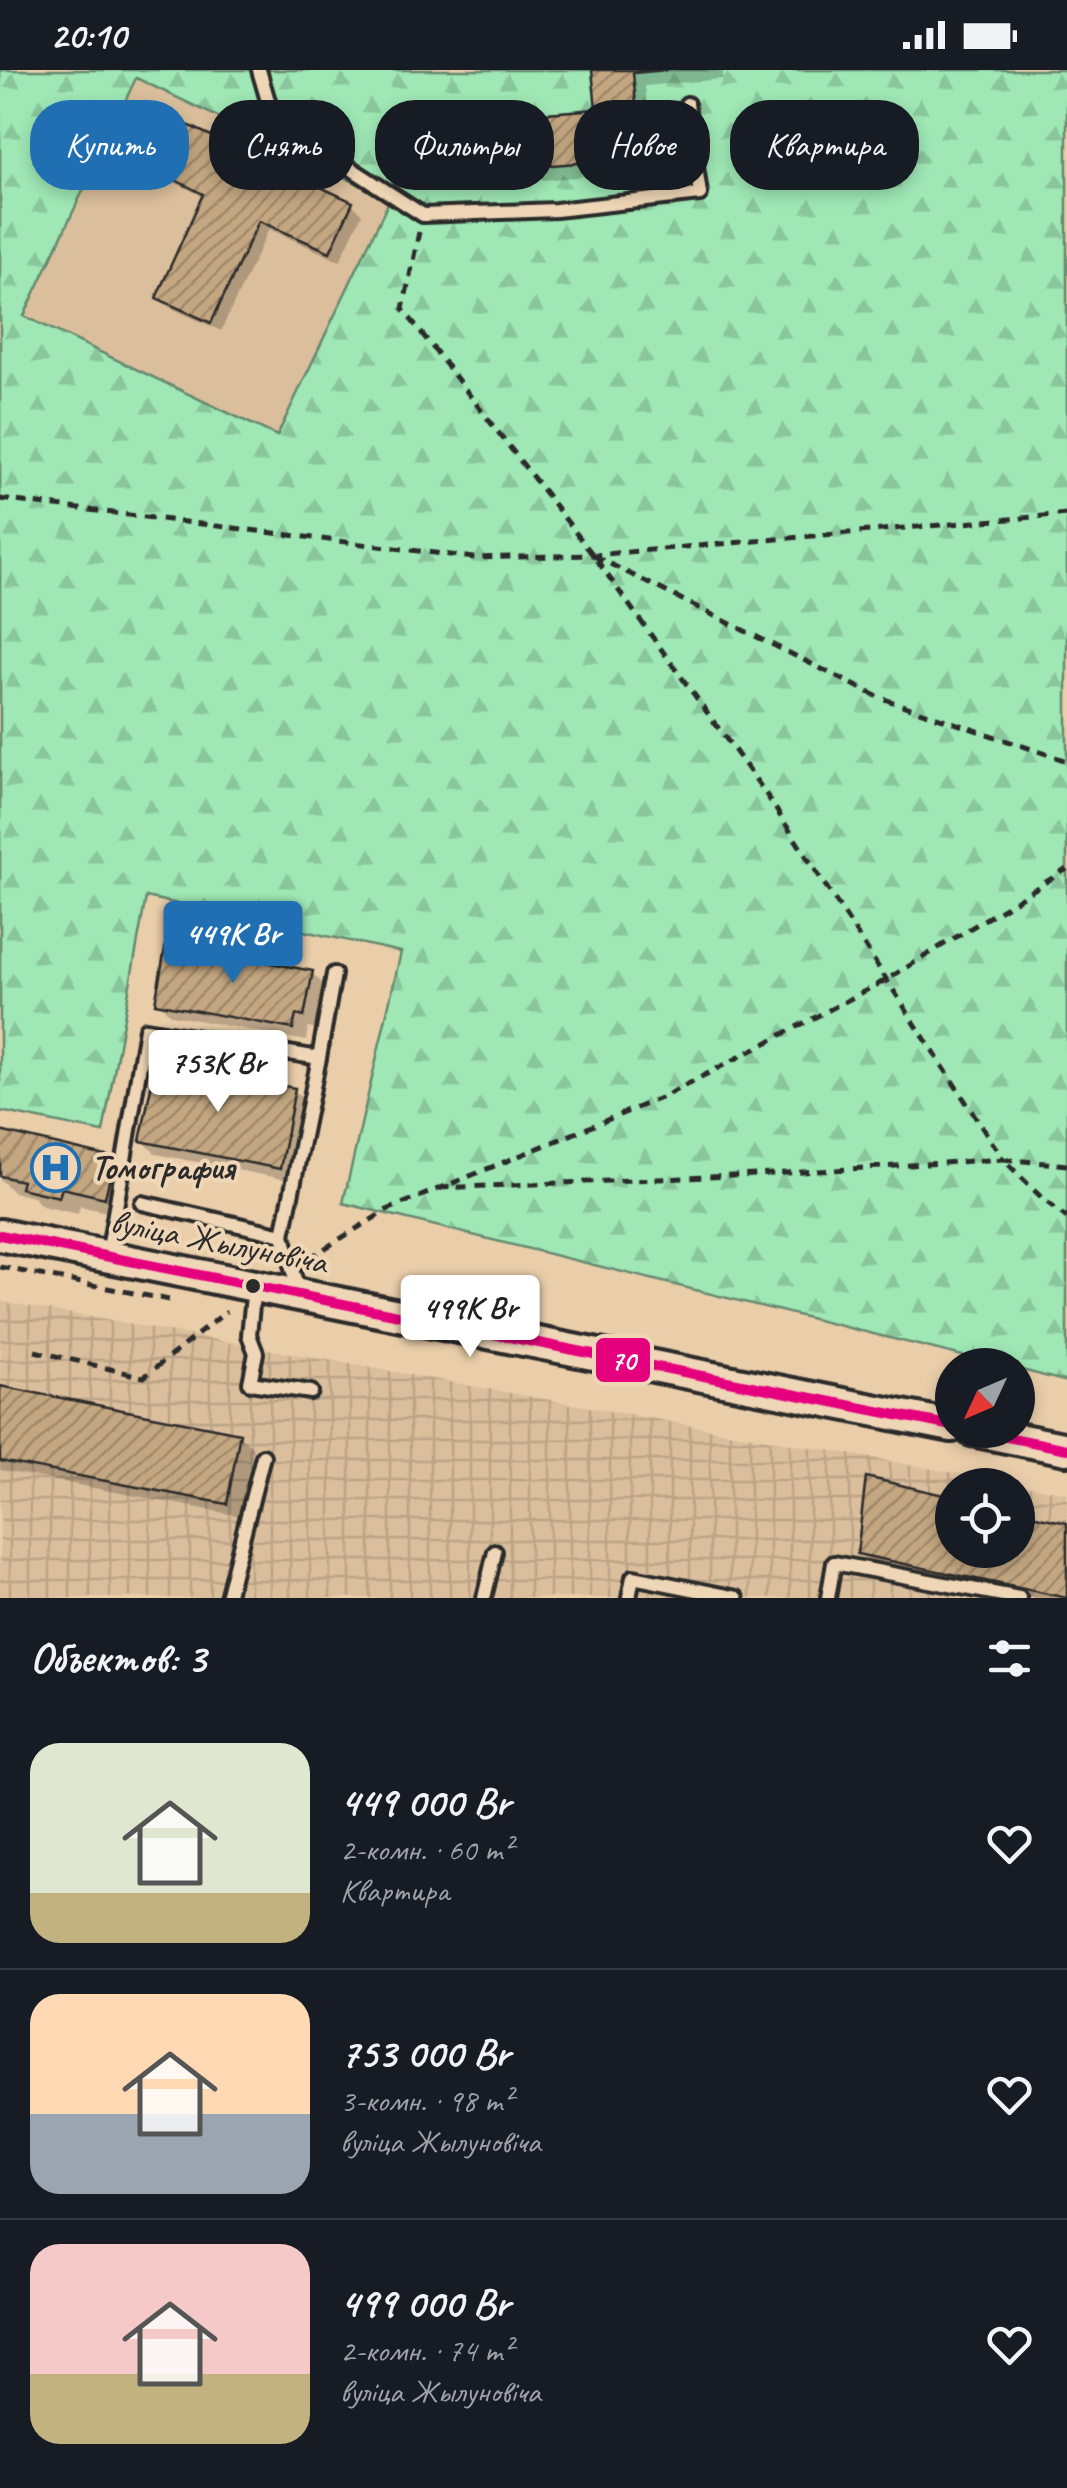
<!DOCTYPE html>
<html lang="ru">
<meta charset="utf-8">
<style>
:root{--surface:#171b24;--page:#20242c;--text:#f1f3f6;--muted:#9ea1a6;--line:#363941;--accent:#1f6fb2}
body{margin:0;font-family:Caveat,sans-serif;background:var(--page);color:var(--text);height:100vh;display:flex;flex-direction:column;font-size:38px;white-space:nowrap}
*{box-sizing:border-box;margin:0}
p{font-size:32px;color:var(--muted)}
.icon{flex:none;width:55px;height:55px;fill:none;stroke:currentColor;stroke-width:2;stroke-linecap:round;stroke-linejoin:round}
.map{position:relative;height:1528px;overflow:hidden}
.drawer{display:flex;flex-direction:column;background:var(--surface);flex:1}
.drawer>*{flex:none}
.guide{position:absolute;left:30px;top:30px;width:1008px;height:90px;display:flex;gap:20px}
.needle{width:65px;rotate:226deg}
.tools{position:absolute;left:935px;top:1278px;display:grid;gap:20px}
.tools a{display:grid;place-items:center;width:100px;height:100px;border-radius:50%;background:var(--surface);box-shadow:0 5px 15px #0003;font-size:50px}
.price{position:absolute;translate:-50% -85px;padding:0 22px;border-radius:10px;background:#fff;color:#222;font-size:32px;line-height:65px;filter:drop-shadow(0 2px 5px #0008)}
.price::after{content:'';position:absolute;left:50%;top:60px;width:30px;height:22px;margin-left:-15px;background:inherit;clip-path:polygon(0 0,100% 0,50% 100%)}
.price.selected{background:var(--accent);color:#fff}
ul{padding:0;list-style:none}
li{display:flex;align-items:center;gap:30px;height:250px;padding:0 30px}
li+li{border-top:2px solid var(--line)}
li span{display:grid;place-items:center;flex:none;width:280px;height:200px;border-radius:30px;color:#555}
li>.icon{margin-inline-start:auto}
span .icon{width:120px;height:120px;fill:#fffc;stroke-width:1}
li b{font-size:42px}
h2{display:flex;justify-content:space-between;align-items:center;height:120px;padding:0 30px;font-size:42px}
.tag{padding:0 35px;border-radius:40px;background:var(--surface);box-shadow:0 5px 15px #0003;font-size:35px;line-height:90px}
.tag.selected{background:var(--accent);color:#fff}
.status{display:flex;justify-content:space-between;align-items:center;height:70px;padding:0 50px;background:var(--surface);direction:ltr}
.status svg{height:28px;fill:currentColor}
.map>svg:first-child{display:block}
.built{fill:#dbbf9c}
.industrial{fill:url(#industrial-grid);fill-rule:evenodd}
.forest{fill:url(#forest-firs);stroke:#658970;stroke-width:2.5;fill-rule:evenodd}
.shadow{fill:#0003}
.building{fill:url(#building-hatch);stroke:#2b2b2b;stroke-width:2.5}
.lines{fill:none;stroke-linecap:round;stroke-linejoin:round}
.service-casing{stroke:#2b2b2b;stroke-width:20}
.tertiary-casing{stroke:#2b2b2b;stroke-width:38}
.path{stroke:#2b2b2b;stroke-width:5;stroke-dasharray:10 8;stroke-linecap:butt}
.service{stroke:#efd6b6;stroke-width:12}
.tertiary{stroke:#efd6b6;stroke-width:30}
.bus-1-casing{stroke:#efd6b6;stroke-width:18}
.bus-1{stroke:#e5007d;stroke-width:10}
.bus-dot{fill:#2b2b2b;stroke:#efd6b6;stroke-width:4}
.labels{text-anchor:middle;stroke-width:8;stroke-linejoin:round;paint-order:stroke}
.poi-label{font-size:35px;font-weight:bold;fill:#2b2b2b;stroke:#efd6b6;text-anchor:start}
.street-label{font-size:35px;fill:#2b2b2b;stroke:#efd6b6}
.line-badge{stroke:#efd6b6;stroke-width:4}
.badge-label{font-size:28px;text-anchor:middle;font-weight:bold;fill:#fff}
</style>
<div class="status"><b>20:10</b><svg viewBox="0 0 49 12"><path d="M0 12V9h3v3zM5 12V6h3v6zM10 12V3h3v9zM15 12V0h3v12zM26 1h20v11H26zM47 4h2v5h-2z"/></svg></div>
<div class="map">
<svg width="1067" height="1528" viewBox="0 0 1067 1528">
<defs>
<pattern id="industrial-grid" width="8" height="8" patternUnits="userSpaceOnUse" patternTransform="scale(2.5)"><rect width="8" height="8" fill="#dbbf9c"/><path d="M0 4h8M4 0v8" fill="none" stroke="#bca487"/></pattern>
<pattern id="forest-firs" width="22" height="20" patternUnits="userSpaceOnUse" patternTransform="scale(2.5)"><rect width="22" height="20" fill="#9fe7b5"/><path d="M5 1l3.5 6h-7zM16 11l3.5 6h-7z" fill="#89c69c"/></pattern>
<pattern id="building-hatch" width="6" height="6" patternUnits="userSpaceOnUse" patternTransform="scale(2.5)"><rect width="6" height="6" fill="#c4a781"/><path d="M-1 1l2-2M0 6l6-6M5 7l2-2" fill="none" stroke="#9f886a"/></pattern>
</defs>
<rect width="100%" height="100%" fill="#eaceaa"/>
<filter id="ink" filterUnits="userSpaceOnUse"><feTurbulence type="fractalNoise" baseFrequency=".01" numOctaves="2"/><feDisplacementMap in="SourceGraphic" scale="20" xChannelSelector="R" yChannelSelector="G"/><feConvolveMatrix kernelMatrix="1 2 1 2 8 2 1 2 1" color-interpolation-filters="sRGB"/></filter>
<g filter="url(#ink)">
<path class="built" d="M136,8l254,121 -113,238 -254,-121z"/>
<path class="industrial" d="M0,1231l1067,192v105h-1067zM952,1415h66v65h-66z"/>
<path class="forest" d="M0,0h1067v1312l-49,-13v-4h-19l-656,-162 58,-251 -255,-55 -43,235 -103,-21zM136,8l254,121 -113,237 -253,-120z"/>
<g class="shadow">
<path d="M595,0h128v9l-78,7 8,84 -110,10 -14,-14 69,-54z"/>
<path d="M145,92l207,42 10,10 -22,47 -71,-32 -48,102 -52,-24 -10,-10 45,-100 -49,-25z"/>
<path d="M312,903l13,13 -8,43 -9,-2 -2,14 -135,-26 -13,-13z"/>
<path d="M294,1020l13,13 -14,78 -137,-27 -13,-13z"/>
<path d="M0,1075l113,15 19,19 -8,37 -44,-10 -2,8 -36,-8 -9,-9 -20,-5 -13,-13z"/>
<path d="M0,1318l239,47 14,13 -13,68 -240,-46z"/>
<path d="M868,1410l84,19v51h66v-36l49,11v73h-35l-162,-34 -10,-10z"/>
</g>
<g class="building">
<path d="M592,0h75l-34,3 8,85 -114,9 -5,-52 74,-6z"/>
<path d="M164,44l189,88 -23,50 -71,-31 -48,102 -55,-25 47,-104 -61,-31z"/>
<path d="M166,873l147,28 -9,46 -8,-2 -3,14 -138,-26z"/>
<path d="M156,992l139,26 -15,81 -140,-28z"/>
<path d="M0,1061l114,27 -9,40 -43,-10 -3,9 -39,-9 2,-7 -22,-5z"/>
<path d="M0,1316l240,47 -13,71 -227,-43z"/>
<path d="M866,1407l86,20v53h66v-38l49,11v75l-210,-44z"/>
</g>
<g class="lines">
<defs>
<g id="service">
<path d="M259,0l14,48 150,97 133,-5 144,-16 -13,-90"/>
<path d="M319,988l15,-84"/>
<path d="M283,1165l16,60"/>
<path d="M108,1185l38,-226 173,29 -36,177 -141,-32"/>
<path d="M254,1216l-5,49 7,18 -6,30 61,9"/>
<path d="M227,1528l36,-142"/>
<path d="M484,1528l11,-46"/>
<path d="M629,1528l4,-21 104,21"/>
<path d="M828,1528l6,-35 185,35"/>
</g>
<g id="tertiary">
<path d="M0,1165l952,191"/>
<path d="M972,1360l95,19"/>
</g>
</defs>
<use href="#service" class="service-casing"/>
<use href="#tertiary" class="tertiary-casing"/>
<g class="path">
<path d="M419,162l-16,77 190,246 171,236 239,368 -247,16 -318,13"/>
<path d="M0,429l475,59 118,-3 474,-41"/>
<path d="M594,486l284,141 189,64"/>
<path d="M1067,1095l-64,-6 40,40 24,19"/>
<path d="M309,1188l78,-48 276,-113 223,-117 181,-111"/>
<path d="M0,1197l169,33"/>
<path d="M35,1281l109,26 83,-66"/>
</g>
<use href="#service" class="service"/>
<use href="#tertiary" class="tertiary"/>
<defs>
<g id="bus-1">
<path d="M0,1165l952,191"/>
<path d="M972,1360l95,19"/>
</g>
</defs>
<use href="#bus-1" class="bus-1-casing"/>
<use href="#bus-1" class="bus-1"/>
</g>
</g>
<defs>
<symbol id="hospital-ring" viewBox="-11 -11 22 22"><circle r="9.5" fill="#efd6b6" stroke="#1f6fb2" stroke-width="1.5"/><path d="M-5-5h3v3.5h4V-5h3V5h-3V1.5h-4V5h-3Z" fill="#1f6fb2"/></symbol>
</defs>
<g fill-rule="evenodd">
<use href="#hospital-ring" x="28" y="1070" width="55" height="55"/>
</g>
<circle class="bus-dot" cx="253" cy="1216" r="9"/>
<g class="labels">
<g class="poi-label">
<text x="91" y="1109">Томография</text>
</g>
<g class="street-label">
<text transform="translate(219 1171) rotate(11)" y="12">вуліца Жылуновіча</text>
</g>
</g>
<rect class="line-badge" x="594" y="1266" width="58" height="48" rx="10" fill="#e5007d"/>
<g class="badge-label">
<text x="623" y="1300">70</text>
</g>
</svg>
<div class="tools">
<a><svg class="needle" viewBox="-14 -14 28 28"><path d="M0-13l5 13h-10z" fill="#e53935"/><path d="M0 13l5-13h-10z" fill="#9ea1a6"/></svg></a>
<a><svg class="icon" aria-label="locate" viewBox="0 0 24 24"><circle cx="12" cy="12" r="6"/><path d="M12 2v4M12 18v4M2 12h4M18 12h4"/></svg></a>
</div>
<b class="price selected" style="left:233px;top:916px">449K Br</b>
<b class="price" style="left:218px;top:1045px">753K Br</b>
<b class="price" style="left:470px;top:1290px">499K Br</b>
<div class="guide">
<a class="tag selected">Купить</a>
<a class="tag">Снять</a>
<a class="tag">Фильтры</a>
<a class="tag">Новое</a>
<a class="tag">Квартира</a>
</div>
</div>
<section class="drawer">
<h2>Объектов: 3<svg class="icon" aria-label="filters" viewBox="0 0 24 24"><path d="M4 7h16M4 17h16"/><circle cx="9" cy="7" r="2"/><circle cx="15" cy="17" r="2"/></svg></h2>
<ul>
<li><span style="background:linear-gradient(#dfe7d0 75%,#c2b280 0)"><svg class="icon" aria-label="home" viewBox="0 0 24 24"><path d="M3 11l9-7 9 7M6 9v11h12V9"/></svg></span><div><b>449 000 Br</b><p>2-комн. · 60 m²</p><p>Квартира</p></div><svg class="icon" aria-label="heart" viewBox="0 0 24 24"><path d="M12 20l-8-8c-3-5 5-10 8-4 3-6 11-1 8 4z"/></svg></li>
<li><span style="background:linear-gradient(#ffd9b3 60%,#9aa5b1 0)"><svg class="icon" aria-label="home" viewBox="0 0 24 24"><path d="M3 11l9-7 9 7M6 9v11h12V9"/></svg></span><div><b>753 000 Br</b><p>3-комн. · 98 m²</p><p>вуліца Жылуновіча</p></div><svg class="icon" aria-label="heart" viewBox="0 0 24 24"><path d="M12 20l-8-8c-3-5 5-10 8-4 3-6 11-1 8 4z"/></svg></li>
<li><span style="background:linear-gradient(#f6c9c9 65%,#c2b280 0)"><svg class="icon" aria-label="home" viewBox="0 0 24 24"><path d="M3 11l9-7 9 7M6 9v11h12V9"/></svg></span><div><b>499 000 Br</b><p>2-комн. · 74 m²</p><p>вуліца Жылуновіча</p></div><svg class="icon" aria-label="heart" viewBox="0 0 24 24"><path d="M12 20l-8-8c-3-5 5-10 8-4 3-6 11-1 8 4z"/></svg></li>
</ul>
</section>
